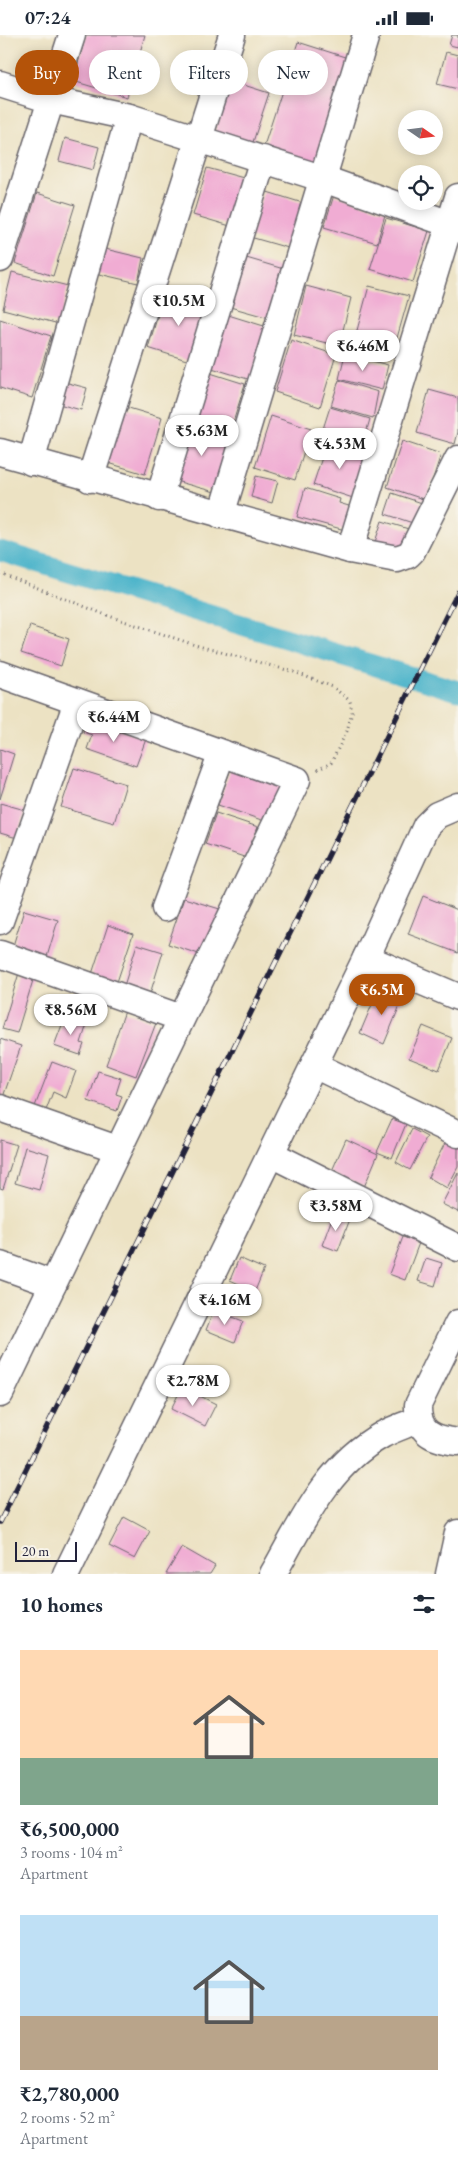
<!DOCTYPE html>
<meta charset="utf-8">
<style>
:root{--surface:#fff;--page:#f2f2f3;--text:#1f2937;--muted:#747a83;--accent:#b45309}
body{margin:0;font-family:"EB Garamond",serif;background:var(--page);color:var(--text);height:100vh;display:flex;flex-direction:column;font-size:19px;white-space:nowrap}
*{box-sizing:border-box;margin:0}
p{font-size:16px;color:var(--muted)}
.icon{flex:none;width:28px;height:28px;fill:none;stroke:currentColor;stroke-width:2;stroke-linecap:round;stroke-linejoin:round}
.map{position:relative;height:1539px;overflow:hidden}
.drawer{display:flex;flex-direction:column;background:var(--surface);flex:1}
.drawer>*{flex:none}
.banner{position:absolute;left:15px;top:15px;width:429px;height:45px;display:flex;gap:10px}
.needle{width:32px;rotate:104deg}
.buttons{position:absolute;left:398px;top:75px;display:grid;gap:10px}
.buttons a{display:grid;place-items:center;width:45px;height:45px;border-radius:50%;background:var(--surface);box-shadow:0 2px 12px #0003;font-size:25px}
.scale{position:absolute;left:15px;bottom:12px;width:62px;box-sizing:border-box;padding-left:5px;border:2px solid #22223b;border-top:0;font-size:14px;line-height:18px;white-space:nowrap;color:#22223b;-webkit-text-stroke:4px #f7f3e8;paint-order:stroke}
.price{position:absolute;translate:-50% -42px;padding:0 11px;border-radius:18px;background:#fff;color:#222;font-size:16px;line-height:32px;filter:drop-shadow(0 1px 2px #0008)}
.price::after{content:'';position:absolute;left:50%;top:30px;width:15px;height:11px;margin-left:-8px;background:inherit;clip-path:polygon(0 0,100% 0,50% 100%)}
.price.on{background:var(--accent);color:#fff}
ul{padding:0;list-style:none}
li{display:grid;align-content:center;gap:10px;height:265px;padding:0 20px}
li span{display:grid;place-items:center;height:155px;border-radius:0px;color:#555}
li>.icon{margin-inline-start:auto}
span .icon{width:90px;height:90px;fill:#fffc;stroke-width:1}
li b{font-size:21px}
h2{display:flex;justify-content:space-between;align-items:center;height:60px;padding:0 20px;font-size:21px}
.chip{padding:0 18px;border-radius:22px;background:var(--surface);box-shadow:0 2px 12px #0003;font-size:18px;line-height:45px}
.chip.on{background:var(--accent);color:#fff}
.status{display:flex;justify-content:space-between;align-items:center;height:35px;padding:0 25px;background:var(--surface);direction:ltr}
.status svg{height:14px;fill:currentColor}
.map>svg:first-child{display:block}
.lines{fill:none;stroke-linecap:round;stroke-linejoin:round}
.canal{stroke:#4cb4ca;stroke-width:21}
.building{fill:#f0acd3}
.minor-casing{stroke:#69656b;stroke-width:29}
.path{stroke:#69656b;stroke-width:3;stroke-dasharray:1 4;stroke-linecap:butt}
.minor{stroke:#fff;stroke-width:26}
.rail-casing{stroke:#22223b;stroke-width:5.5}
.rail{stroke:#f7f3e8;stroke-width:4;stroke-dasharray:11;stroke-linecap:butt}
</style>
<div class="status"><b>07:24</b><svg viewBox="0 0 49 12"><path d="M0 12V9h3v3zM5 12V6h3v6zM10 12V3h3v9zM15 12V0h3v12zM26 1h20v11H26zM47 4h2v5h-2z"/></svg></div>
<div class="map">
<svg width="458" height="1539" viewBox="0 0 458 1539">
<rect width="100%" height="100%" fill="#f7f3e8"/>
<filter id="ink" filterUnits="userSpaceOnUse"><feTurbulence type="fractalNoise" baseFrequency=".02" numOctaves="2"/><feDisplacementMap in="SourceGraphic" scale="10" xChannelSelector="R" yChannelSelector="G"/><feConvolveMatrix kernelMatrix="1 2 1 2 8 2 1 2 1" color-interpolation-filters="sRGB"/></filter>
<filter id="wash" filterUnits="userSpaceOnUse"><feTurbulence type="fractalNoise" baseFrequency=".0096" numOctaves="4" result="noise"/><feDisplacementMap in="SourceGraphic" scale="20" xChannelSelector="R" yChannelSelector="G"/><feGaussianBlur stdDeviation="1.12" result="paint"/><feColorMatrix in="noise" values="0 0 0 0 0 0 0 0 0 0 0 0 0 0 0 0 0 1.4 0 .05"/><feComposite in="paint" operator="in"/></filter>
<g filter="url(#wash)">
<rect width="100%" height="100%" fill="#ece2c3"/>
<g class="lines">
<path class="canal" d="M0,516l458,140"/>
</g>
<g id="blocks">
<g class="building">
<path d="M86,0h59l-18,62 -54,-16z"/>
<path d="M452,0h6v12l-9,-2z"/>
<path d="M298,7l53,17 -36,111 -53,-18z"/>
<path d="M446,17l12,3v34l-21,-5z"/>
<path d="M231,46l38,12 -18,55 -37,-13z"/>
<path d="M65,103l34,9 -6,23 -34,-9z"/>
<path d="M207,133l44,12 -14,48 -44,-13z"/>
<path d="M264,156l42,13 -14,45 -42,-12z"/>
<path d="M37,158l38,12 -22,71 -38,-13z"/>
<path d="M334,160l52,16 -9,32 -53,-16z"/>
<path d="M386,183l43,13 -16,51 -43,-13z"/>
<path d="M101,213l42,10 -5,25 -43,-10z"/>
<path d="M243,222l44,13 -14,49 -43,-12z"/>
<path d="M12,237l56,14 -9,38 -56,-15z"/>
<path d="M306,251l45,12 -12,48 -45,-11z"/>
<path d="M369,251l40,10 -14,49 -39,-11z"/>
<path d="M165,257l46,13 -18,57 -45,-14z"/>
<path d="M225,279l42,13 -16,53 -49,-15z"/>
<path d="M0,284l51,17 -19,62 -32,-10z"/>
<path d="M291,305l45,15 -16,52 -45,-15z"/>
<path d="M345,319l43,11 -6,25 -43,-11z"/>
<path d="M204,336l41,13 -15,48 -41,-12z"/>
<path d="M57,345l30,8 -6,22 -30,-8z"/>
<path d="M339,345l39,12 -5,26 -42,-12z"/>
<path d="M429,355l29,8v34l-3,12 -38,-11z"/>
<path d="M122,371l40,12 -17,56 -40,-12z"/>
<path d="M330,372l40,12 -7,25 -41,-12z"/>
<path d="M271,381l40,13 -16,51 -40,-13z"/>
<path d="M189,387l42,12 -16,58 -43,-12z"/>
<path d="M402,406l39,13 -15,46 -39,-13z"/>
<path d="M327,407l40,13 -14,43 -40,-13z"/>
<path d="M256,441l22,5 -6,22 -21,-6z"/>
<path d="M305,453l35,11 -1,4 13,4 -7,23 -48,-13z"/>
<path d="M392,458l33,11 -6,21 -34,-11z"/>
<path d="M382,486l30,9 -6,21 -31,-9z"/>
<path d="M30,591l39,13 -8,27 -40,-13z"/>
<path d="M88,684l58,20 -10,27 -49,-17 5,-14 -9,-3z"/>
<path d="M0,714l14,5 -14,45z"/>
<path d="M232,730l56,20 -15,39 -55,-19z"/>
<path d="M74,733l52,16 -12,39 -53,-16z"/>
<path d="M0,768l25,7 -8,28 -17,-5z"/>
<path d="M216,778l42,14 -11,31 -42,-14z"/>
<path d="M423,861l35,14v43l-50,-19z"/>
<path d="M184,863l39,12 -15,47 -40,-13z"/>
<path d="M24,875l34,10 -12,40 -34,-11z"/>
<path d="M108,890l25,9 -16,48 -25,-8z"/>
<path d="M137,909l26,8 -13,42 -26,-8z"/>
<path d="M19,938l15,4 -17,56 -15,-4z"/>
<path d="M379,953l24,10 -19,46 -24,-11z"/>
<path d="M125,976l31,12 -20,53 -30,-11z"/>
<path d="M65,982l22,7 -6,19 3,1 -4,11 -26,-9z"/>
<path d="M423,991l29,12 -13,32 -30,-12z"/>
<path d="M0,1004l21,7 -18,51 -3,-1z"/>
<path d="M52,1027l24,9 -10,27 -13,-6 -8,21 -11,-4z"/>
<path d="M98,1036l23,7 -5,16 6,2 -5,15 -29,-10z"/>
<path d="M392,1084l14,5 -14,34 -15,-6z"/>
<path d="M412,1094l15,8 -17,33 -14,-8z"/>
<path d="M346,1104l32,15 -14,33 -33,-14z"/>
<path d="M0,1105l17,5 -14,44 -3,-1z"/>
<path d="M446,1106l12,7v19l-11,21 -19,-11z"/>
<path d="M25,1112l24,7 -10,36 -24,-7z"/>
<path d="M458,1138v39l-16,-8z"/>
<path d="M334,1178l16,6 -12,32 -16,-6z"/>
<path d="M403,1202l16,6 -14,37 -16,-6z"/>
<path d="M239,1223l25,11 -9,22 -25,-11z"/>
<path d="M426,1223l16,5 -7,23 -17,-5z"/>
<path d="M214,1275l29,11 -8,21 -29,-12z"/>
<path d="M182,1352l34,17 -11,22 -34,-17z"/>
<path d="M124,1482l26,14 -15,28 -26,-13z"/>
<path d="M182,1512l33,19 -5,8h-44z"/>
</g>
</g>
</g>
<g filter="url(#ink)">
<use href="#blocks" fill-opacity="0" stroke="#69656b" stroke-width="1"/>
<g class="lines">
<defs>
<g id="minor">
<path d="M0,49l51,16 78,17 192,61 137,49"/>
<path d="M0,224l72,-224"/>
<path d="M0,417l350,98 47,9 11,-4 4,-4 46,-92"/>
<path d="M31,427l98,-345"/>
<path d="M90,444l142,-444"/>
<path d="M159,463l104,-339"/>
<path d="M221,480l145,-480"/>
<path d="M350,515l108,-353"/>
<path d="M0,639l297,106 -297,614"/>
<path d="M165,873l57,-155"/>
<path d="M0,886l77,-219"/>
<path d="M0,919l181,64"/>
<path d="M366,923l92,39"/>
<path d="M314,1030l144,69"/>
<path d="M0,1073l117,41"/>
<path d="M271,1119l187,94"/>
<path d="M0,1230l53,19"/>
<path d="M458,1288l-40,82c-1,28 15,34 40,37"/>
<path d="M66,1539l300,-616 60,-132 11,-11 21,-9"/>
<path d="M273,1539c30,-53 54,-108 109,-139 11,-6 24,-10 35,-15"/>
<path d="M449,1539l9,-41"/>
</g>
</defs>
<use href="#minor" class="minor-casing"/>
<path class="path" d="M0,538l106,42 89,30 99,27 39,15 17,14 2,11 -5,19 -16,32 -14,7"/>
<use href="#minor" class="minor"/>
<defs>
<path id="rail" d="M0,1487l458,-930"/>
</defs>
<use href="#rail" class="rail-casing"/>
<use href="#rail" class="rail"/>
</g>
</g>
</svg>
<div class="buttons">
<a><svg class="needle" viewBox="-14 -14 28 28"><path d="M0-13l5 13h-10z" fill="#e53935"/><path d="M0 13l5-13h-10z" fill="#747a83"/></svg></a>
<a><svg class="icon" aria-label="locate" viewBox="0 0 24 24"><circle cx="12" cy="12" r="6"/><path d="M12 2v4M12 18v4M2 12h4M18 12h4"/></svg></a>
</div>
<div class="scale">20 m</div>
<b class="price" style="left:179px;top:292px">₹10.5M</b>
<b class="price" style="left:363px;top:337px">₹6.46M</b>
<b class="price" style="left:202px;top:422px">₹5.63M</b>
<b class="price" style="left:340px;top:435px">₹4.53M</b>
<b class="price" style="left:114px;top:708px">₹6.44M</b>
<b class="price on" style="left:382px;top:981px">₹6.5M</b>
<b class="price" style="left:71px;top:1001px">₹8.56M</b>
<b class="price" style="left:336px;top:1197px">₹3.58M</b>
<b class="price" style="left:225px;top:1291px">₹4.16M</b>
<b class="price" style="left:193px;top:1372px">₹2.78M</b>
<div class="banner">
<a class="chip on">Buy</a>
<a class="chip">Rent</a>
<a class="chip">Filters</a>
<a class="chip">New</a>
</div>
</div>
<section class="drawer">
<h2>10 homes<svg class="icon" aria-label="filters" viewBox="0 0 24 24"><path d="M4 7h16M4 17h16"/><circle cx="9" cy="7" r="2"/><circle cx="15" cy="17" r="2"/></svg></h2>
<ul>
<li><span style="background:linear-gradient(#ffd9b3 70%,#7fa58c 0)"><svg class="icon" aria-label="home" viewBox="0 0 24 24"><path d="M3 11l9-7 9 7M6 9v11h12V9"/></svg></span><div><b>₹6,500,000</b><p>3 rooms · 104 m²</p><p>Apartment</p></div></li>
<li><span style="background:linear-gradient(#bfe0f5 65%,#b9a48a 0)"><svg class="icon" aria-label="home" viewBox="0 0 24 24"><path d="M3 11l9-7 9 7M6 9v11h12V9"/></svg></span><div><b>₹2,780,000</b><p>2 rooms · 52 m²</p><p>Apartment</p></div></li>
</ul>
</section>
